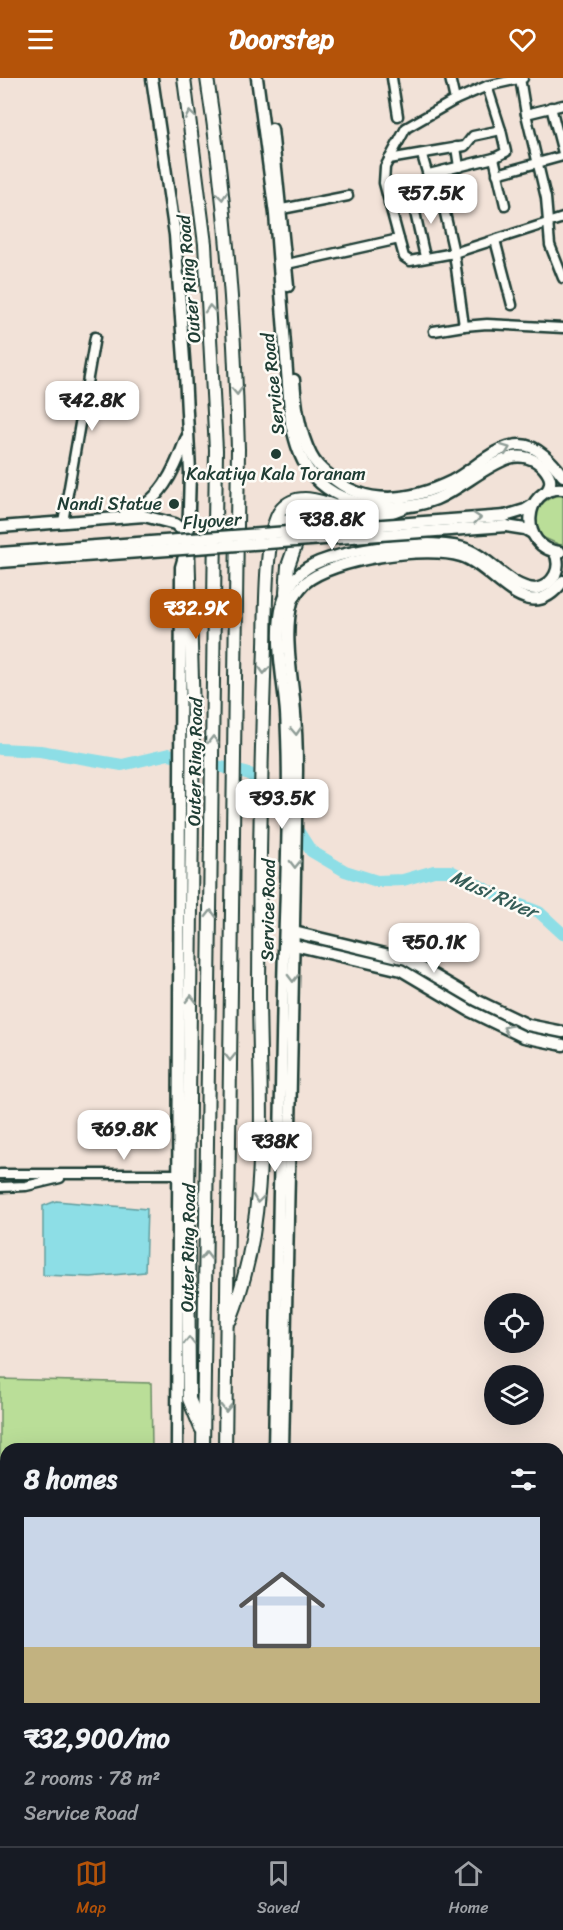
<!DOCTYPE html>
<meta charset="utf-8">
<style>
:root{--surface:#171b24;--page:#20242c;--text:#f1f3f6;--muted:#9ea1a6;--line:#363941;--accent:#b45309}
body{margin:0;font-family:Sriracha,sans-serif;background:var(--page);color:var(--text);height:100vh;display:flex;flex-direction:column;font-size:22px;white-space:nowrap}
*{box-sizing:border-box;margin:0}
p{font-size:20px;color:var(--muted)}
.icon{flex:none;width:33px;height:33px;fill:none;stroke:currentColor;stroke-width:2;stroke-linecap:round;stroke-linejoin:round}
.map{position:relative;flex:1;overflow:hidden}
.side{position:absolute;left:0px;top:1365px;width:564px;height:404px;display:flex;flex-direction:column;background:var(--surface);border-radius:18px 18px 0 0;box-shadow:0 6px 24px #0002}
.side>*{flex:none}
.buttons{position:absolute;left:484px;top:1215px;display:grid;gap:12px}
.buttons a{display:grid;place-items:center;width:60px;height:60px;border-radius:50%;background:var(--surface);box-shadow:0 6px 24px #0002;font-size:30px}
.price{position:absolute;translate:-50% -51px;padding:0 14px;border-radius:12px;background:#fff;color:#222;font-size:20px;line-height:39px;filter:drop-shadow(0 2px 3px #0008)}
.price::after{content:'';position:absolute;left:50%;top:36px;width:18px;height:14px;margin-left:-9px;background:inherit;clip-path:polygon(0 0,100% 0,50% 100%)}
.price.selected{background:var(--accent);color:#fff}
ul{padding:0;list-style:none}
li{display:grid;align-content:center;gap:12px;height:318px;padding:0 24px}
li span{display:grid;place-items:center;height:186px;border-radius:0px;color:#555}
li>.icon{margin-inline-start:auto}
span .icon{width:108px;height:108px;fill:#fffc;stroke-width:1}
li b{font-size:26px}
h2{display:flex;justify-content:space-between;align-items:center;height:72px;padding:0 24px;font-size:26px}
header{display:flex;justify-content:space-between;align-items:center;height:78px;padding:0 24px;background:var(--accent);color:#fff;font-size:27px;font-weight:700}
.tabs{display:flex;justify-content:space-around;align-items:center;height:84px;border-top:2px solid var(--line);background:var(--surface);font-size:16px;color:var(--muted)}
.tabs a{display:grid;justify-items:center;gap:3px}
.tabs .selected{color:var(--accent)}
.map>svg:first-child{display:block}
.green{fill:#bade98;stroke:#6c8e66;stroke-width:1.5}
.water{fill:#8ddee6;stroke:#619e9f;stroke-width:1.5}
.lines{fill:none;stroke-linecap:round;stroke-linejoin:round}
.river{stroke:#8ddee6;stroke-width:12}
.minor-casing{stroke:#1f3d34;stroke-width:13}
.major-casing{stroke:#1f3d34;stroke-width:15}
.highway-casing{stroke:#1f3d34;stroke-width:16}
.minor{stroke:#fdfcf7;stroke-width:8}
.major{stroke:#fdfcf7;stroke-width:10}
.highway{stroke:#fdfcf7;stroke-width:12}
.major-bridge-casing{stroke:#1f3d34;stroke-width:15;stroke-linecap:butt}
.major-bridge{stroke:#fdfcf7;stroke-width:10}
.oneway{stroke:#8e9c96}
.poi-dot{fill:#1f3d34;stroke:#fdfcf7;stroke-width:2}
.labels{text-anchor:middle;stroke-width:5;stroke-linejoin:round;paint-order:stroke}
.street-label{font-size:18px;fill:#1f3d34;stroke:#fdfcf7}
.poi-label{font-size:18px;fill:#1f3d34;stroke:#fdfcf7}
.water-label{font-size:20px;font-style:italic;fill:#355d58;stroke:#fdfcf7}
</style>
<header><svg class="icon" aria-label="menu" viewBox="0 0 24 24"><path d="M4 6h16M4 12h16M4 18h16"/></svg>Doorstep<svg class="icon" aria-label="heart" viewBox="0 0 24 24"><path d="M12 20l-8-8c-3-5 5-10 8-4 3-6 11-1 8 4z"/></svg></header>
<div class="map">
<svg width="563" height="1768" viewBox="0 0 563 1768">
<rect width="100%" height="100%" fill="#f2e2d8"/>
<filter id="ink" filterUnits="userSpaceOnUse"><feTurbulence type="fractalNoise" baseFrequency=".0167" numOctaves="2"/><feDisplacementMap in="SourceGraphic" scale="12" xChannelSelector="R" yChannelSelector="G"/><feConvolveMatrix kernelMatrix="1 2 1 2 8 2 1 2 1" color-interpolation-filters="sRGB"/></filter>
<g filter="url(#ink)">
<g class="green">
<path d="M558,417h5v50h-3l-18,-8c-13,-17 -4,-37 16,-42z"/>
<path d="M0,1301l151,4 1,66h-146v391h152l2,6h-160z"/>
</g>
<path class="water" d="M56,1123l91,8 -2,63 -54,5 -48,-2v-69z"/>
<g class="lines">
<path class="river" d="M0,671l40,2 82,14 47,-11 81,20 34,35 27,42 34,20 32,10 26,-1 31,-9h17l52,27 36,14 24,22"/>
<defs>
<g id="minor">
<path d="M392,0l6,38"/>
<path d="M450,0l5,22"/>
<path d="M520,0l6,36 20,84 4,47 13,33"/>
<path d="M551,29l12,46"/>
<path d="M526,36l37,-9"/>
<path d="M456,69l3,20"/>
<path d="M422,77l11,38"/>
<path d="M494,80l12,-6 -5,-22"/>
<path d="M389,81l76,-13 8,-10 28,-6 -14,-44"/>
<path d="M429,96l65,-16 11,47"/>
<path d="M497,96l66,-18"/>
<path d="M440,113l14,62 10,73 23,-2 76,4"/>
<path d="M412,121l13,58"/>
<path d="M389,126l68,-18"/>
<path d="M282,131l66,-13"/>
<path d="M399,161l-15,-56 1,-16 21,-39 49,-28 32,-14 36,-8"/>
<path d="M495,162l17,65"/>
<path d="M287,186l112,-25 5,18 6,4 44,-8 109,-35"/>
<path d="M434,253l30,-5"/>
<path d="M63,444l32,-185"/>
<path d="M0,1096h180"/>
<path d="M0,1109l26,-1 34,-8"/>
<path d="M351,1762l5,6"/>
<path d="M380,1767l80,-5"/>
</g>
<g id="major">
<path d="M152,0l23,157 10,138 5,99 -2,71 -7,24 -4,882"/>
<path d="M257,0l18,136 16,210c4,16 8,33 18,47 28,37 87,44 127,28 26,-11 47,-32 73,-41 12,-4 25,0 34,9 7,8 10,15 4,24"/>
<path d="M272,51l16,157"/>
<path d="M294,302c2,26 5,51 17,75 4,8 11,15 18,20 37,33 82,26 123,6 21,-11 44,-36 68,-36 18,0 33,18 43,31"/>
<path d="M125,436c35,-9 50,-45 61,-75"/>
<path d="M505,438l20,-6 8,-5"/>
<path d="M506,448l19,3 7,4"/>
<path d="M0,449l144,-11 31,8 8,7 4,9"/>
<path d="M560,474c-42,-3 -38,-67 3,-63"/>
<path d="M294,854l112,27 70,41 52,25 35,7"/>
<path d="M294,867l107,25 69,41 54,26 39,8"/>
<path d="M274,1371c3,-154 6,-308 9,-462 2,-91 8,-183 3,-274 -3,-44 -23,-116 21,-145 29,-19 130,-32 162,-18 24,10 40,38 67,39 18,-4 27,-22 18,-38"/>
<path d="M283,1371c5,-226 10,-453 14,-679 0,-23 -1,-46 -3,-70 -3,-30 -10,-68 -2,-98 3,-8 7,-13 13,-19 27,-24 122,-38 156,-27 35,11 66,74 102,25"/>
<path d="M184,1762l1,6"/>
<path d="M283,1762l1,6"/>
<path d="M292,1762l1,6"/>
</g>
<g id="highway">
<path d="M184,0l21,166 11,206 -13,999"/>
<path d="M207,0c19,123 28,247 31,371l-13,1000"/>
<path d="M278,441l16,7 4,12 -10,28 -2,26"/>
<path d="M188,465l5,171 -5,485 1,200 12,29"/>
<path d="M230,1242c42,-105 29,-222 29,-333 0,-114 2,-228 6,-341 1,-29 -1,-115 16,-136 23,-27 60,4 85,6 14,0 25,-4 37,-9"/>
<path d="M212,1762v6"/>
<path d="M234,1762v6"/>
</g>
</defs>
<use href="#minor" class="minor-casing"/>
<use href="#major" class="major-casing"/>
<use href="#highway" class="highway-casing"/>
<use href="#minor" class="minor"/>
<use href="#major" class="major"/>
<use href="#highway" class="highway"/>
<defs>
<g id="major-bridge">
<path d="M0,475l505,-37"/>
<path d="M0,484l506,-36"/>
</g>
</defs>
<use href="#major-bridge" class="major-bridge-casing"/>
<use href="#major-bridge" class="major-bridge"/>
</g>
<defs><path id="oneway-chevron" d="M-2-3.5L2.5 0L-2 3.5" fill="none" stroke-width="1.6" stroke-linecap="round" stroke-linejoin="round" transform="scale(1.5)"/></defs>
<g class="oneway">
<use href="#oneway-chevron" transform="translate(190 37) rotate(-98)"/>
<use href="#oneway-chevron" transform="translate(222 118) rotate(84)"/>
<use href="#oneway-chevron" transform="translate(210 231) rotate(-94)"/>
<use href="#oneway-chevron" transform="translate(237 313) rotate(88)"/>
<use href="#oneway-chevron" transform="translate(506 371) rotate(-21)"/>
<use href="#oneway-chevron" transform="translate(477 440) rotate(-5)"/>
<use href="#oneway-chevron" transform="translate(264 592) rotate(92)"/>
<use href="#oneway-chevron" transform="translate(296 653) rotate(87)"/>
<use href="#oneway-chevron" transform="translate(213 662) rotate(-89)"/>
<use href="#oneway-chevron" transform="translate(295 786) rotate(91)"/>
<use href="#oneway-chevron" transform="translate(211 836) rotate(-89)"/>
<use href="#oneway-chevron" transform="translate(293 900) rotate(91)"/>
<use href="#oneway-chevron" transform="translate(191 921) rotate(-89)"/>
<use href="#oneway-chevron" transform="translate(507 951) rotate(-154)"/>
<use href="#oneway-chevron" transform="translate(230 979) rotate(91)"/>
<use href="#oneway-chevron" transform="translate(258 1121) rotate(97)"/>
<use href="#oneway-chevron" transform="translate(206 1178) rotate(-89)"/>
<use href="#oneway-chevron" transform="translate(189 1263) rotate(-90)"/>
<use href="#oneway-chevron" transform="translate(226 1330) rotate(91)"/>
</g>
</g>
<g class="poi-dot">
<circle cx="276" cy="376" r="6"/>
<circle cx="174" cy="426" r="6"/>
</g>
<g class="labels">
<g class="street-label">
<text transform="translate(189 201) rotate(-95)" y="6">Outer Ring Road</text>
<text transform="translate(273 306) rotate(-96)" y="6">Service Road</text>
<text transform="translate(212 443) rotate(-4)" y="6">Flyover</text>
<text transform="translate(195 684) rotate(-89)" y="6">Outer Ring Road</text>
<text transform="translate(268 832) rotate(-89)" y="6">Service Road</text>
<text transform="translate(188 1170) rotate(-89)" y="6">Outer Ring Road</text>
</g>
<g class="poi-label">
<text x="276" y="402">Kakatiya Kala Toranam</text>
<text x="162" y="432" text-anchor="end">Nandi Statue</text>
</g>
<g class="water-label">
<text transform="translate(494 816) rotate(24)" y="7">Musi River</text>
</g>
</g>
</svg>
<div class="buttons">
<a><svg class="icon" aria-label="locate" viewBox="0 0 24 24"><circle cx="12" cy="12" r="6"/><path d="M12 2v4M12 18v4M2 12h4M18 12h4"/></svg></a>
<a><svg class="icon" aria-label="layers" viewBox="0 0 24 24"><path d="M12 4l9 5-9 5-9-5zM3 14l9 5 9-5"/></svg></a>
</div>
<b class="price" style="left:431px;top:147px">₹57.5K</b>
<b class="price" style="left:92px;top:354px">₹42.8K</b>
<b class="price" style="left:332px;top:473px">₹38.8K</b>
<b class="price selected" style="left:196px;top:562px">₹32.9K</b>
<b class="price" style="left:282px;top:752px">₹93.5K</b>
<b class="price" style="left:434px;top:896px">₹50.1K</b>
<b class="price" style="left:124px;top:1083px">₹69.8K</b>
<b class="price" style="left:275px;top:1095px">₹38K</b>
<section class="side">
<h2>8 homes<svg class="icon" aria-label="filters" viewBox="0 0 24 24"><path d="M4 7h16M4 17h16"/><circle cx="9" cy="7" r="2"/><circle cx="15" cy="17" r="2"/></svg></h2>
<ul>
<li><span style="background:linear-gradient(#c9d6e8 70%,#c2b280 0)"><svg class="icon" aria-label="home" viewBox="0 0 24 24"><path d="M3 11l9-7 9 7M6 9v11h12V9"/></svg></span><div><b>₹32,900/mo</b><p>2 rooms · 78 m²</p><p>Service Road</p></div></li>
</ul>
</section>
</div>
<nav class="tabs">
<a class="selected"><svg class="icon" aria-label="map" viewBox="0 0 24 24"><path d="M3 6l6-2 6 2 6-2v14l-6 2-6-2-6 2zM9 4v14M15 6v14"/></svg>Map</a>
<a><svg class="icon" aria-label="saved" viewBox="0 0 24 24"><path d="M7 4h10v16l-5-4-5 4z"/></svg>Saved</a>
<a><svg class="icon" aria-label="home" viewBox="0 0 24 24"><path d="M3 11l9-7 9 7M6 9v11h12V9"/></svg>Home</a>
</nav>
